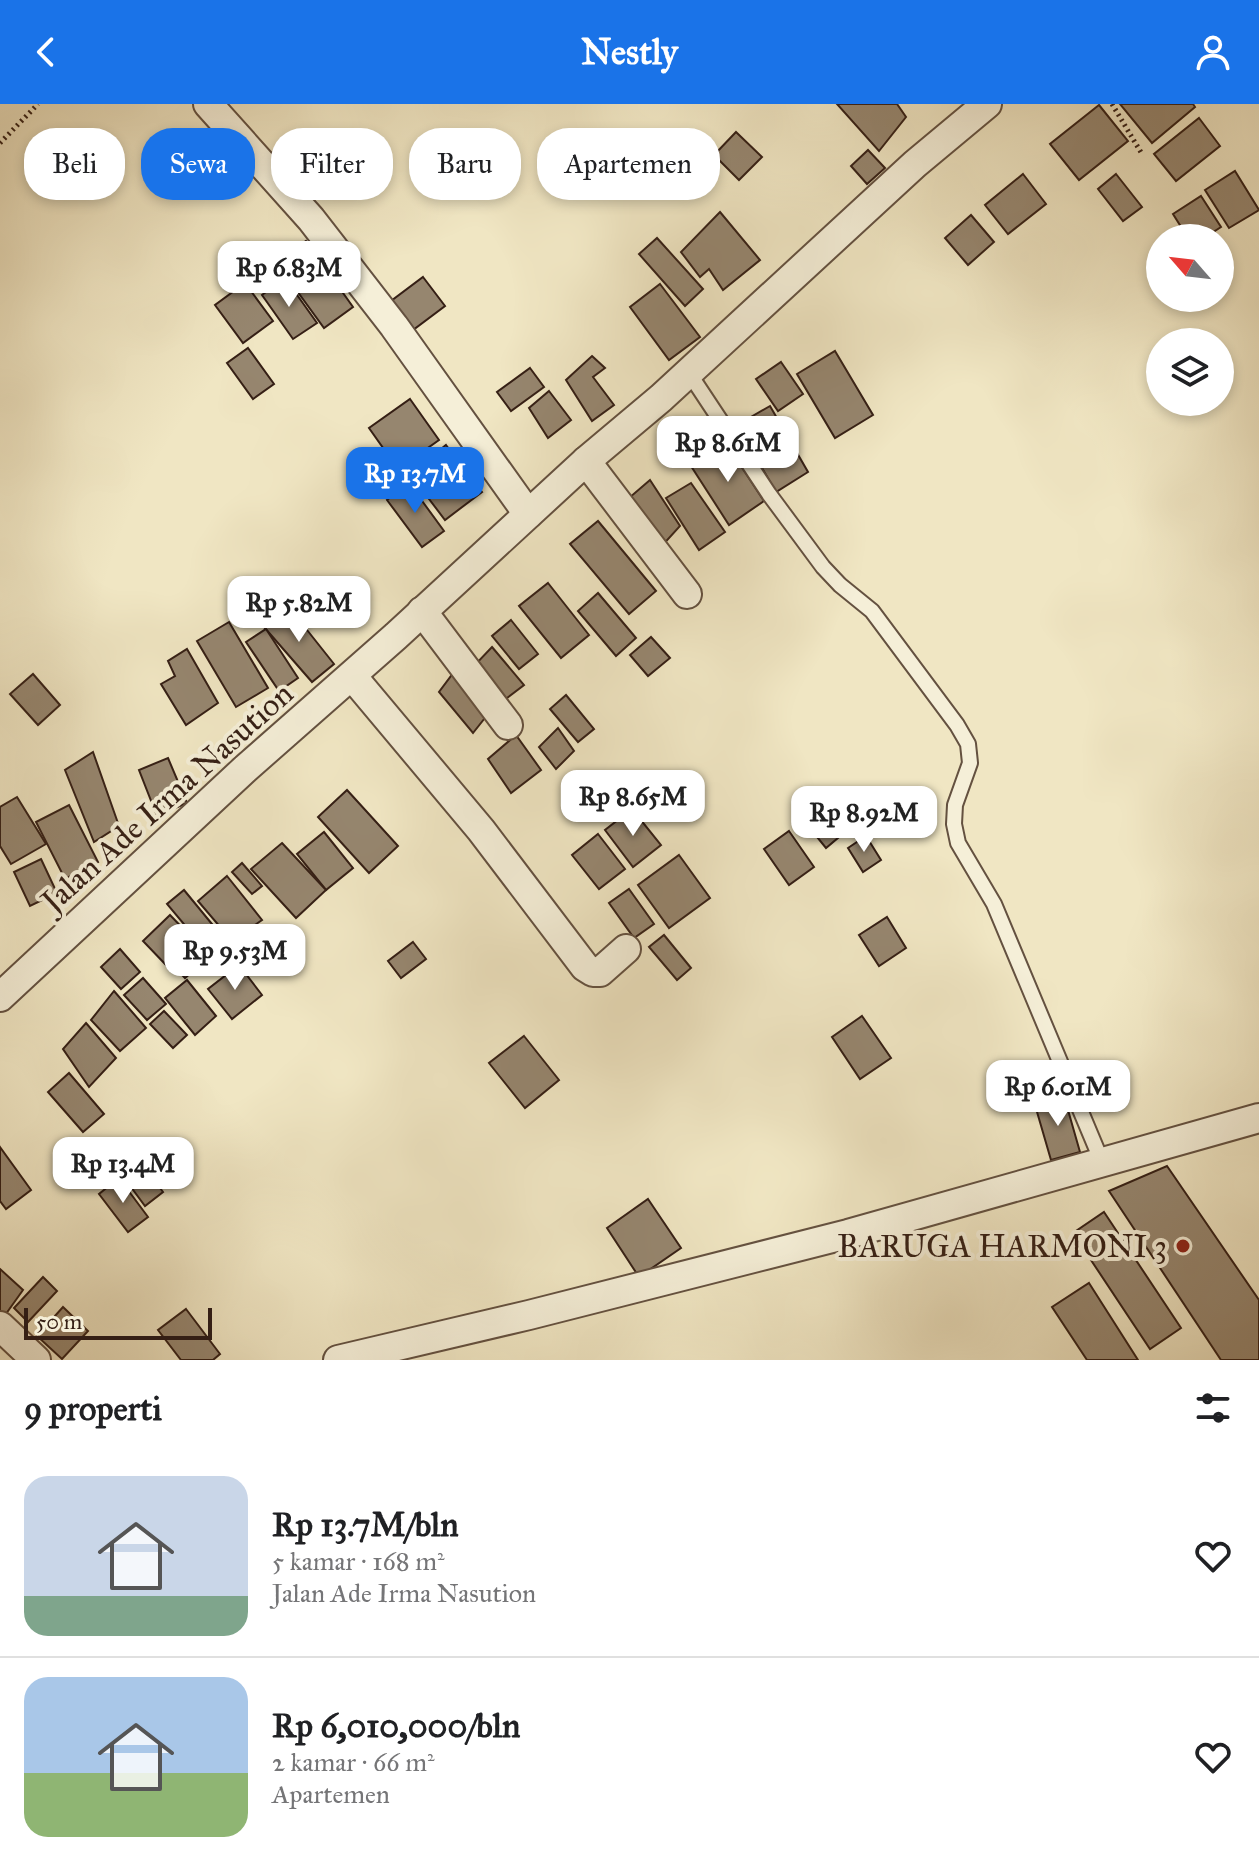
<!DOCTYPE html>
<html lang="id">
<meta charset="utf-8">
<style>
:root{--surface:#fff;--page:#f2f2f2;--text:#202124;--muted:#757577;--line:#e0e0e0;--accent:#1a73e8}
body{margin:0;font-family:"IM FELL Great Primer",serif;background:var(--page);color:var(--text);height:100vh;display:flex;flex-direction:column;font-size:30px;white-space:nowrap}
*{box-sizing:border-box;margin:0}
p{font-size:26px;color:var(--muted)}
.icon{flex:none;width:44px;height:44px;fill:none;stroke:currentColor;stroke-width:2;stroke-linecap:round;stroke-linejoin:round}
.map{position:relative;height:1256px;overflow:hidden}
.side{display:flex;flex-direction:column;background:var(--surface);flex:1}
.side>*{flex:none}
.hud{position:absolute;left:24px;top:24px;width:800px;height:72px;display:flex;gap:16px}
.needle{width:52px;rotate:298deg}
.tools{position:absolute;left:1146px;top:120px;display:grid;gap:16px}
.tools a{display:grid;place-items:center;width:88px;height:88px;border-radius:50%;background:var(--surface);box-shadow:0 4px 12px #0003;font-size:40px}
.scale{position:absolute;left:24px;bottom:20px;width:188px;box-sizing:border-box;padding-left:8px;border:4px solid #351f15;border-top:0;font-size:22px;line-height:28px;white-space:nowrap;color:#351f15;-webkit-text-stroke:6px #f5efd8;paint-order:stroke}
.price{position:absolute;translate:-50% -68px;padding:0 18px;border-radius:16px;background:#fff;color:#222;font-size:26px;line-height:52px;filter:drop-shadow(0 2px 4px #0008)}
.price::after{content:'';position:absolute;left:50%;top:48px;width:24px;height:18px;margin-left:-12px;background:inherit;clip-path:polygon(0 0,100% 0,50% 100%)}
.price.current{background:var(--accent);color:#fff}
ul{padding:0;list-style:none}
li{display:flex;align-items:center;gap:24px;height:200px;padding:0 24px}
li+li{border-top:2px solid var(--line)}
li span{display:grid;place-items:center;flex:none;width:224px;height:160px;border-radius:24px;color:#555}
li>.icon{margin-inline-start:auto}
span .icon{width:96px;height:96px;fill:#fffc;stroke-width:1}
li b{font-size:34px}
h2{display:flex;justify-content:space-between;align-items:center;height:96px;padding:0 24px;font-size:34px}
.pill{padding:0 28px;border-radius:32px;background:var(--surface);box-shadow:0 4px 12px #0003;font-size:28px;line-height:72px}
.pill.current{background:var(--accent);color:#fff}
header{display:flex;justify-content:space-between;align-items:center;height:104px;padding:0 24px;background:var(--accent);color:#fff;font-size:36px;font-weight:700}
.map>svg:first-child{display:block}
.building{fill:#96866f;stroke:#351f15;stroke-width:2}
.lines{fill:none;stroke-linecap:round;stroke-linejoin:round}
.lane-casing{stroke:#645140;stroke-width:18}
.street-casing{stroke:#645140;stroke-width:32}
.path{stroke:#351f15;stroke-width:5;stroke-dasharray:2 4;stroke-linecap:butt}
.lane{stroke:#f5efd8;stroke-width:14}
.street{stroke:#f5efd8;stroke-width:28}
.poi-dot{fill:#8f2418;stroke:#f5efd8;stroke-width:3}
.labels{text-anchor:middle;stroke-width:8;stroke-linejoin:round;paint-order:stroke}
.street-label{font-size:32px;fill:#351f15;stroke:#f5efd8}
.poi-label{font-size:32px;fill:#351f15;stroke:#f5efd8;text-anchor:end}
</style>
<header><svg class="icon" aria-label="back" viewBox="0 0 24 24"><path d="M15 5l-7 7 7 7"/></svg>Nestly<svg class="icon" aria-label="person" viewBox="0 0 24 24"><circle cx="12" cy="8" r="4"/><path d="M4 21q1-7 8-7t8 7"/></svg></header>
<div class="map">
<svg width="1259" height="1256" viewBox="0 0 1259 1256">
<rect width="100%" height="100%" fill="#f0e6c3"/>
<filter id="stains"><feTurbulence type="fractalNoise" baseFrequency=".0025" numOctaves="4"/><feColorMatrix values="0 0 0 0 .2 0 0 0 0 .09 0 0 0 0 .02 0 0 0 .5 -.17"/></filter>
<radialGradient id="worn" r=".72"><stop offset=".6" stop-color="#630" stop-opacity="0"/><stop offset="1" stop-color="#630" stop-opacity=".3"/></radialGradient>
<g class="building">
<path d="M837,0h60l9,13 -27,34z"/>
<path d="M1120,0h73l2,3 -43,36z"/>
<path d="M1099,1l29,36 -49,39 -29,-36z"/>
<path d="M1199,14l21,28 -44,35 -22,-27z"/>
<path d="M736,28l26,25 -23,23 -25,-25z"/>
<path d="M868,46l17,18 -18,16 -16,-18z"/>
<path d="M1235,67l24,39 -30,18 -24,-38z"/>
<path d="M1023,70l23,30 -38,30 -23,-29z"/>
<path d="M1116,70l26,33 -19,14 -25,-32z"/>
<path d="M1201,92l20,31 -17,11h-16l-15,-24z"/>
<path d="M720,108l40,48 -37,30 -14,-21 -9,8 -19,-25z"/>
<path d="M971,111l23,27 -26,23 -23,-27z"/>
<path d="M657,134l46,51 -18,17 -46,-52z"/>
<path d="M306,137l47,66 -29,21 -48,-66z"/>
<path d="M423,173l22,29 -32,24 -22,-29z"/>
<path d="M285,174l32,45 -24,16 -31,-44z"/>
<path d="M245,179l28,38 -30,22 -28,-38z"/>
<path d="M660,180l40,53 -31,23 -39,-53z"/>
<path d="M248,244l26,36 -21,15 -26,-36z"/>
<path d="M835,247l38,64 -38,23 -38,-64z"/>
<path d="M592,252l13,12 -12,9 21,28 -22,16 -26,-41z"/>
<path d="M781,258l22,32 -25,17 -22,-32z"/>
<path d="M530,264l14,19 -33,24 -14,-19z"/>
<path d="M549,287l22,29 -23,18 -19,-30z"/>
<path d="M410,295l29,41 -41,29 -29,-41z"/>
<path d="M770,302l38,66 -32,20 -39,-67z"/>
<path d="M726,339l38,58 -35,24 -38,-59z"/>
<path d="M446,341l36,47 -37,28 -35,-46z"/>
<path d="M650,376l30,46 -20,22 -38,-44z"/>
<path d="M409,379l35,48 -22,16 -35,-47z"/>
<path d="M691,379l34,49 -26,18 -33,-52z"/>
<path d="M598,417l58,70 -27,23 -59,-70z"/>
<path d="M548,479l41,52 -28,23 -42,-52z"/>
<path d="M598,489l38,45 -20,18 -38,-45z"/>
<path d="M288,502l46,58 -22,18 -48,-55z"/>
<path d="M511,516l27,34 -19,15 -27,-33z"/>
<path d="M229,518l39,66 -32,19 -39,-66z"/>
<path d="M266,525l32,49 -19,13 -33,-49z"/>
<path d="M651,533l19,21 -22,18 -18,-21z"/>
<path d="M492,543l32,38 -26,20 -27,-36z"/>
<path d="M187,545l31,54 -32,22 -25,-41 14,-8 -7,-15z"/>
<path d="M454,568l34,42 -15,19 -34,-41z"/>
<path d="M33,570l27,31 -22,20 -28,-31z"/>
<path d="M566,591l28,34 -16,13 -28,-33z"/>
<path d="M558,624l16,23 -18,18 -17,-22z"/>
<path d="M516,631l25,35 -30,23 -23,-34z"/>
<path d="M93,648l26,74 -25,16 -29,-72z"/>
<path d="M168,654l19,45 -30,13 -18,-46z"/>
<path d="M347,686l51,56 -29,27 -51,-56z"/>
<path d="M17,693l29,47 -35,20 -11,-18v-39z"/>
<path d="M69,701l29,57 -33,17 -29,-57z"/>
<path d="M823,701l22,27 -19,16 -22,-27z"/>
<path d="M632,705l29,36 -28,22 -28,-37z"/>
<path d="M789,727l25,36 -25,18 -25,-36z"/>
<path d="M324,728l29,36 -27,22 -29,-36z"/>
<path d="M598,730l27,35 -26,20 -27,-34z"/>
<path d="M866,732l15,24 -18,12 -15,-24z"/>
<path d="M282,739l44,47 -30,28 -45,-49z"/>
<path d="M679,751l31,43 -41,30 -31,-43z"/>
<path d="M41,755l16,34 -27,13 -16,-34z"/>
<path d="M242,759l20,23 -10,8 -20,-22z"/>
<path d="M227,772l35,44 -30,21 -34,-40z"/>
<path d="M629,785l25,35 -20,14 -25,-35z"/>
<path d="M184,786l46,56 -16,14 -47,-56z"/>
<path d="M170,811l24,25 -27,26 -24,-25z"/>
<path d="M887,813l19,31 -27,18 -20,-31z"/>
<path d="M664,831l27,33 -14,12 -28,-33z"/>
<path d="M413,838l13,17 -25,19 -13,-17z"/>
<path d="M194,842l12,14 -21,18 -12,-13z"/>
<path d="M120,845l20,23 -19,17 -20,-22z"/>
<path d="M239,861l23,30 -30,24 -24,-30z"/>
<path d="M143,874l23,26 -19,16 -23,-25z"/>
<path d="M187,876l29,36 -21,19 -30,-37z"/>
<path d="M114,887l32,37 -26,23 -29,-31z"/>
<path d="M164,907l23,24 -14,13 -23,-24z"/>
<path d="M862,912l29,42 -31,21 -28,-42z"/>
<path d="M86,919l30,35 -27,29 -26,-38z"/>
<path d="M524,932l35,44 -34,28 -36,-45z"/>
<path d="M69,969l35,41 -21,18 -35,-40z"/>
<path d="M1064,992l16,56 -29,8 -16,-55z"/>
<path d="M0,1043l31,43 -25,19 -6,-8z"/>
<path d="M1167,1062l92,134v60h-38l-112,-169z"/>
<path d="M146,1065l17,23 -18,14 -17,-23z"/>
<path d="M119,1074l29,39 -20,15 -29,-38z"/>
<path d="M648,1095l33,49 -42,29 -32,-49z"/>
<path d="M1104,1108l77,116 -31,21 -77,-116z"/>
<path d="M0,1165l23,21 -20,28 -3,-3z"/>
<path d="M43,1173l14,14 -29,31 -14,-14z"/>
<path d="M1089,1179l49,77h-51l-35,-53z"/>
<path d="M63,1203l25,24 -26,28 -25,-23z"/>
<path d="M186,1205l34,45 -7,6h-32l-23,-30z"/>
</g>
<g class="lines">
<defs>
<path id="lane" d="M689,269l80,121 54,73 17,18 32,26 85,114 11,19 2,19 -15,42 -1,19 4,19 36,61 108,258"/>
<g id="street">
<path d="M208,0l103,115 83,107 134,188"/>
<path d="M586,357l101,133"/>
<path d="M422,507l86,114"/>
<path d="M352,572l129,154 104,137 8,5h7l26,-23"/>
<path d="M0,893l245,-228 151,-133 190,-175 75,-63 254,-234 72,-60"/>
<path d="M0,1222l36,34"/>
<path d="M338,1256l191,-45 319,-81 411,-116"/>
</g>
</defs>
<use href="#lane" class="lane-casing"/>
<use href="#street" class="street-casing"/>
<g class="path">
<path d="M1112,0l30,50"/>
<path d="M0,39l38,-39"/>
</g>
<use href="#lane" class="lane"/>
<use href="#street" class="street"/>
</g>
<circle class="poi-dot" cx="1183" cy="1142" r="8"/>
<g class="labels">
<g class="street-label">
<text transform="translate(167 693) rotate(-42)" y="11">Jalan Ade Irma Nasution</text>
</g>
<g class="poi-label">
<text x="1167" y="1153">BARUGA HARMONI 3</text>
</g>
</g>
<rect width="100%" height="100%" filter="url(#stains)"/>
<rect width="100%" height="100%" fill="url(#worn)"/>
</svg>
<div class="tools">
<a><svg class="needle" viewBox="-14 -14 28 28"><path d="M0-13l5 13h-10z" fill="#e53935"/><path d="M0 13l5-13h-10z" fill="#757577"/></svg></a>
<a><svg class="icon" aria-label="layers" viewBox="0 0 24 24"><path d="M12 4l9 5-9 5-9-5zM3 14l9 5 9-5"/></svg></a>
</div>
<div class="scale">50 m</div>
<b class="price" style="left:289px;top:205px">Rp 6.83M</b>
<b class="price" style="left:728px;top:380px">Rp 8.61M</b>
<b class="price current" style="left:415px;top:411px">Rp 13.7M</b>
<b class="price" style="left:299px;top:540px">Rp 5.82M</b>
<b class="price" style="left:633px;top:734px">Rp 8.65M</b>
<b class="price" style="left:864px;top:750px">Rp 8.92M</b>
<b class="price" style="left:235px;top:888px">Rp 9.53M</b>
<b class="price" style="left:1058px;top:1024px">Rp 6.01M</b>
<b class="price" style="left:123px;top:1101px">Rp 13.4M</b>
<div class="hud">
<a class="pill">Beli</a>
<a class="pill current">Sewa</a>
<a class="pill">Filter</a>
<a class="pill">Baru</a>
<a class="pill">Apartemen</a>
</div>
</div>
<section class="side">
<h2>9 properti<svg class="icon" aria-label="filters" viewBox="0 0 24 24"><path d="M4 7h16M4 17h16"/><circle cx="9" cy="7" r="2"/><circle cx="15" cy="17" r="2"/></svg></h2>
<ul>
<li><span style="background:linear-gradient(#c9d6e8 75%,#7fa58c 0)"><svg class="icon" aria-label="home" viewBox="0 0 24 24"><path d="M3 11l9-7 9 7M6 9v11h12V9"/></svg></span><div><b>Rp 13.7M/bln</b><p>5 kamar · 168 m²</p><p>Jalan Ade Irma Nasution</p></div><svg class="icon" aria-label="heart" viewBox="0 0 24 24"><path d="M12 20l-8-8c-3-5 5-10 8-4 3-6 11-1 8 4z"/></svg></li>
<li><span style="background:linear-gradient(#a9c7e8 60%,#8fb573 0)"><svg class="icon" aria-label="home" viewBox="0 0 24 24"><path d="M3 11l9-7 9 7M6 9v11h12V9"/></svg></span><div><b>Rp 6,010,000/bln</b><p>2 kamar · 66 m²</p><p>Apartemen</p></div><svg class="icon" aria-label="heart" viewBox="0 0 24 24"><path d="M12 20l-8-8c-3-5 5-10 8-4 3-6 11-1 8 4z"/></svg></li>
</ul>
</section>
